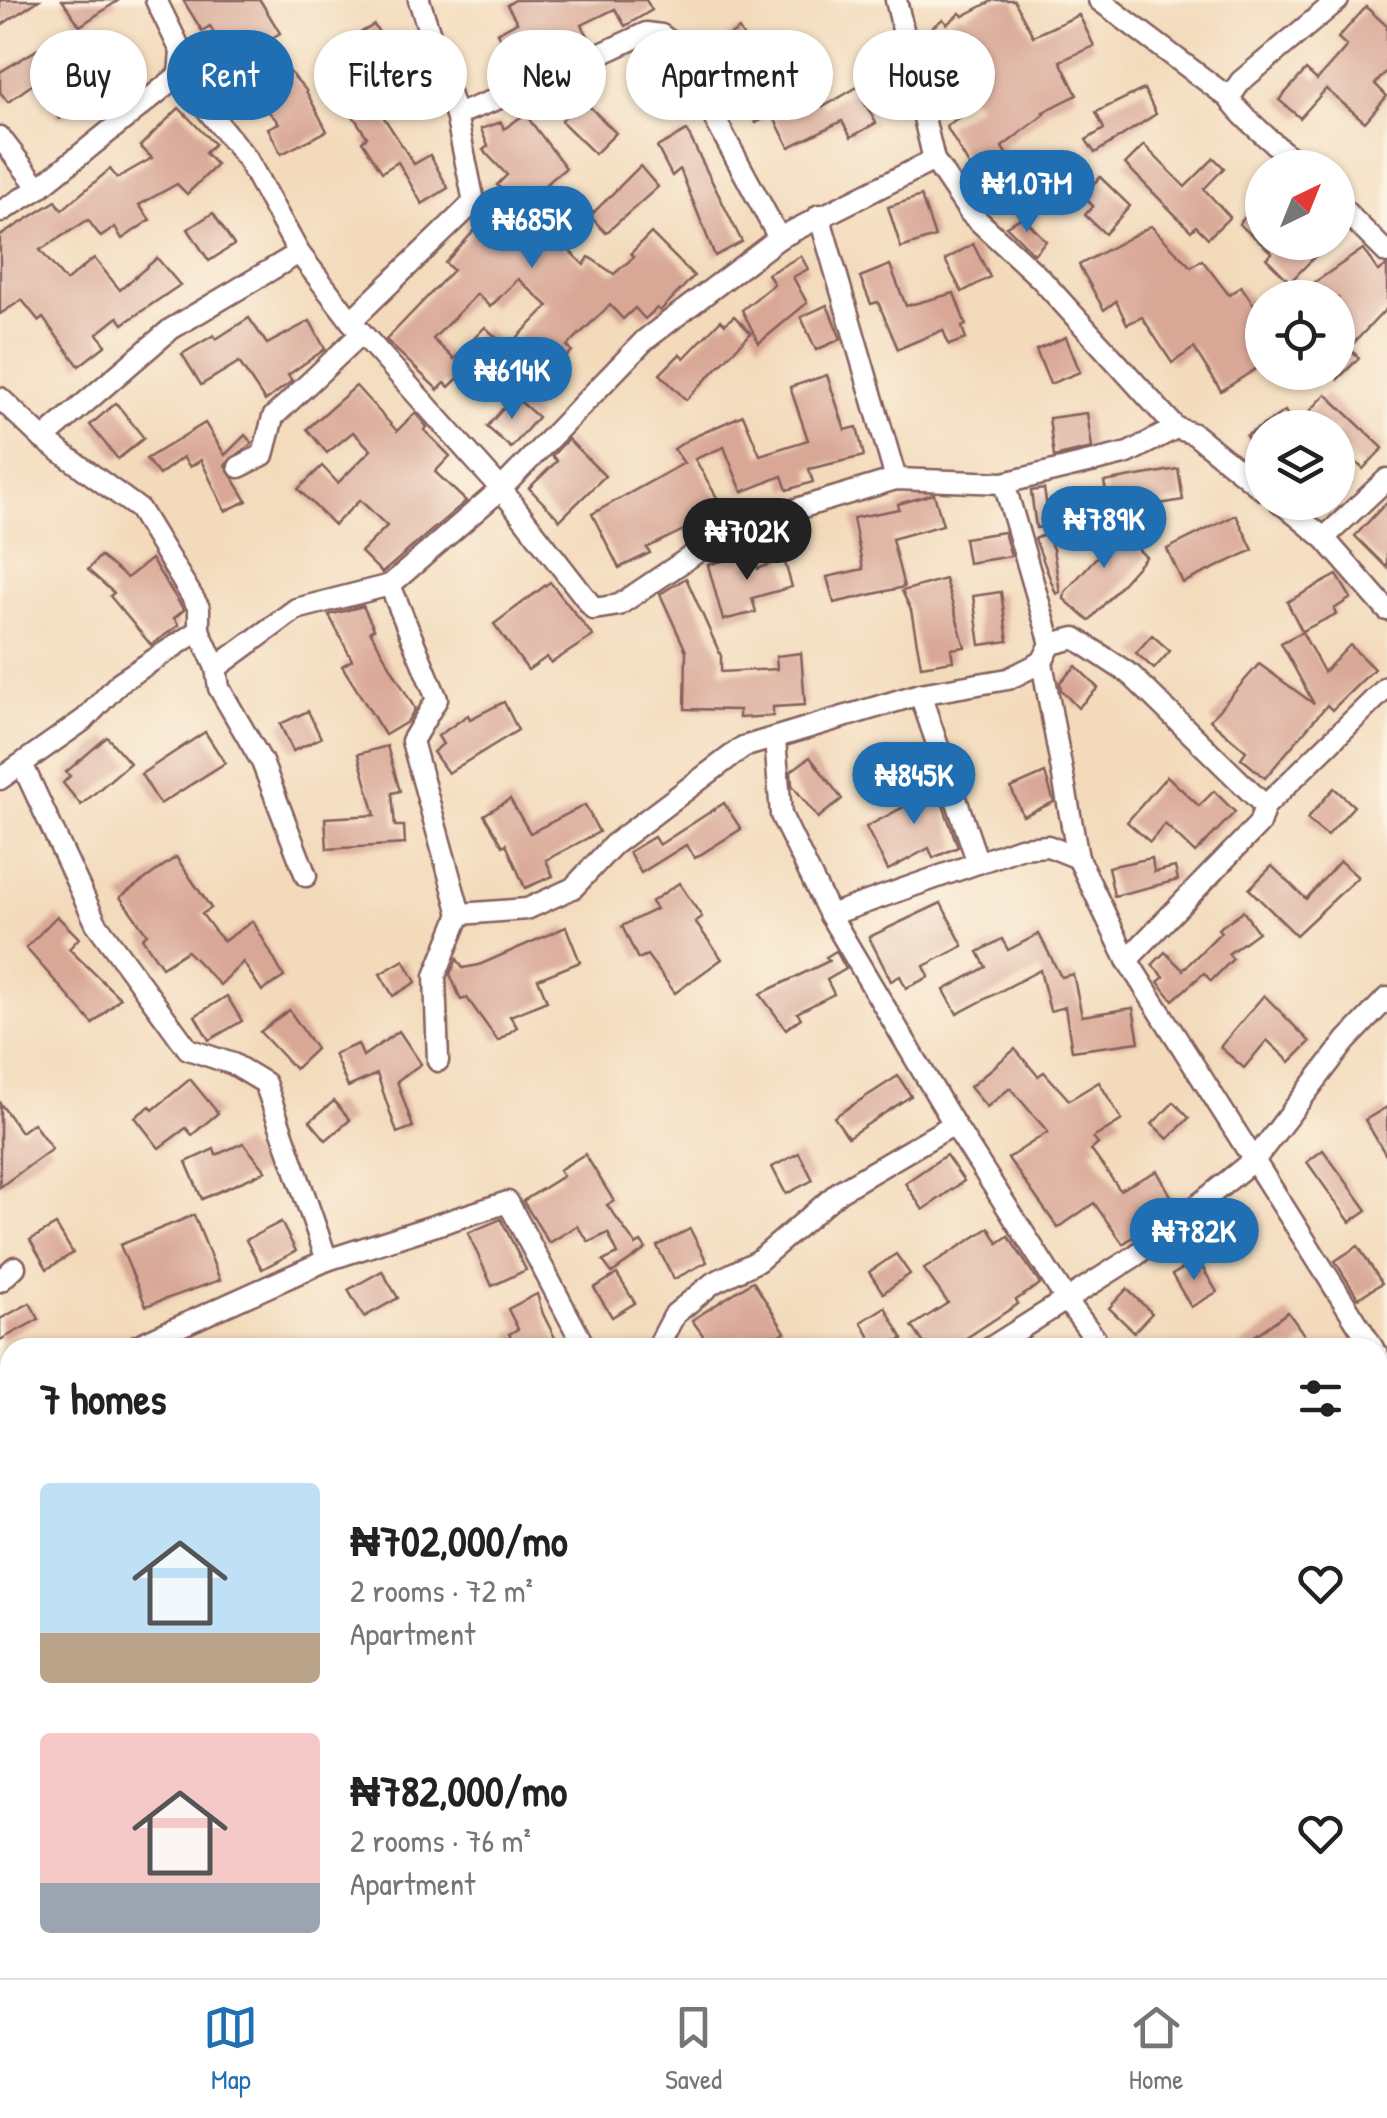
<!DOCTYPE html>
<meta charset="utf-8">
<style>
:root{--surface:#fff;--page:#f2f2f2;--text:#222;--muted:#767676;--line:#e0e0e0;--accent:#1f6fb2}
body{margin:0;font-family:"Patrick Hand",sans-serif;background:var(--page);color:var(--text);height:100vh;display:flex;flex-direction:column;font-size:38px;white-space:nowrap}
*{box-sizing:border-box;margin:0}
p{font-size:32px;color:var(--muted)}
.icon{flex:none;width:55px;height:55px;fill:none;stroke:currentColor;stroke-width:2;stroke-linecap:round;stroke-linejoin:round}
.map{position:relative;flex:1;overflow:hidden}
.side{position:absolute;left:0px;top:1338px;width:1388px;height:642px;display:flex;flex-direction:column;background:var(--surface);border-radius:30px 30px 0 0;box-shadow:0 2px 8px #0004}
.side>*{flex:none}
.guide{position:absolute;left:30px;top:30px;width:1328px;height:90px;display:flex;gap:20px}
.needle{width:65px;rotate:43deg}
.controls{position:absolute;left:1245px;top:150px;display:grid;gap:20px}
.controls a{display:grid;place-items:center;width:110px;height:110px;border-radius:50%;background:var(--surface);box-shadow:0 2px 8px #0004;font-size:50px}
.price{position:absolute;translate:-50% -85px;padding:0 22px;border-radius:35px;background:var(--accent);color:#fff;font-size:32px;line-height:65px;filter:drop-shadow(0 2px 5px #0008)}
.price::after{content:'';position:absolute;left:50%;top:60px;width:30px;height:22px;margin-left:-15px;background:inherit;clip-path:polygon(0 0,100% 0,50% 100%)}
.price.current{background:#222;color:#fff}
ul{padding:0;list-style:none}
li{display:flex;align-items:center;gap:30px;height:250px;padding:0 40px}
li span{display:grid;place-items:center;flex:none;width:280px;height:200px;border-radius:10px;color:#555}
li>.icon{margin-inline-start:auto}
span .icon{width:120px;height:120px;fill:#fffc;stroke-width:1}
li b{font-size:42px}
h2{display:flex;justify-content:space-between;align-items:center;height:120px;padding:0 40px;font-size:42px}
.chip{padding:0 35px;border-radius:45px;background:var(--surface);box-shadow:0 2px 8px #0004;font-size:35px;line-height:90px}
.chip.current{background:var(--accent);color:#fff}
.dock{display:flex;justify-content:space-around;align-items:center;height:140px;border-top:2px solid var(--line);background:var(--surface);font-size:28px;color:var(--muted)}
.dock a{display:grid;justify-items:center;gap:5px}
.dock .current{color:var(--accent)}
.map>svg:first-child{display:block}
.building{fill:#d9a796}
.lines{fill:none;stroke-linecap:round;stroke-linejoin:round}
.minor-casing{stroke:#85605d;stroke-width:25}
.minor{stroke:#fff;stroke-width:20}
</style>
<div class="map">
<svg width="1387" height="1978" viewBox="0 0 1387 1978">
<rect width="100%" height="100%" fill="#fcf5e5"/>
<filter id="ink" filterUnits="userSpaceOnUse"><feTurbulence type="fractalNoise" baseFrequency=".01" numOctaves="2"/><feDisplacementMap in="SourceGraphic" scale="20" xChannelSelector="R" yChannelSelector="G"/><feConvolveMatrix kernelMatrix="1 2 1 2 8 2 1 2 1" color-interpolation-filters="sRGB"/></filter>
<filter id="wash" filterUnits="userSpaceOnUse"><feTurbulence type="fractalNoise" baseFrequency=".0048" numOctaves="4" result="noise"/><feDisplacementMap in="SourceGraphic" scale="40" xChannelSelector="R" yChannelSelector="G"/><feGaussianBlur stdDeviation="2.25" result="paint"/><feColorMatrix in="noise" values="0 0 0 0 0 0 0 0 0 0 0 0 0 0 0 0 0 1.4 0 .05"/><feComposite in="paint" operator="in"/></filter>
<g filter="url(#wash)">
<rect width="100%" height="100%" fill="#f3dabb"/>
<g id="blocks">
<g class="building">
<path d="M0,0h39l-39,26z"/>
<path d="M62,0h57l-39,26z"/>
<path d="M183,0h77l20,33 -16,10 41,46 22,42 -46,23 -13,-26 11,-5 -37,-41 -20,14 -14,-19 22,-17 -20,-34 -8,5z"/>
<path d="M515,0h131l6,10 -27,16 -10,-17 -33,16 10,18 -23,11 -11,-20 -46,26 -15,-27 20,-11 -10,-17z"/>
<path d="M994,0h20l19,36 46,-21 15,31 -34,15 17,34 -34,17 2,2 -43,33 18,30 -33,19 -41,-70 32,-21 -39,-48 -5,4 -15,-24 24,-18 4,5 13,-11 3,3z"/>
<path d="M1366,7l21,19v45l-12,13 12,12 -22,26 -39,-33 -26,29 -21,-18 27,-30 11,10 30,-34 -9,-8z"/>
<path d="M374,25l31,46 -30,20 12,18 -6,4 33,51 16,-9 18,33 -26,16 -24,-42 -16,10 -20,-31 5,-4 -27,-41 36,-23 -21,-37z"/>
<path d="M739,29l49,85 30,-15 5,8 43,-25 -7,-21 30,-11 14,38 -39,14 12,21 -25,14 -9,-16 -53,26 -17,-33 -16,9 -15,-26 7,-3 -33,-48z"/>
<path d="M50,42l37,60 -28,17 -22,-38 -29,21 -8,-10v-20z"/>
<path d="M654,67l16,20 -5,4 12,14 -16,13 -28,-34z"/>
<path d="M1144,89l12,25 -61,39 -9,-13 18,-11 -8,-17z"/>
<path d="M582,99l34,34 -21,21 -34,-33z"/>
<path d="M179,108l35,36 -9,9 12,12 -30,29 -10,-10 -38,21 11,15 -28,19 -7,-12 -14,10 -13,-17 -48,30 26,31 28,-23 26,32 37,-32 23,27 -57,39 -5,-7 -21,17 9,11 -27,21 -36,-48 -4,3 -17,-21 -22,14v-78l56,-35 6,9 48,-41 7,9 35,-20 -12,-12z"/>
<path d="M525,114l41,54 -30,24 33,31 -14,14 29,28 5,-8 25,17 20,-17 -3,-4 20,-20 43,43 -34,35 -3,-3 -12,11 -10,-11 -12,11 -13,-14 -43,41 5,5 -23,24 -34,-35 33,-34 -30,-27 -28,28 -13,-13 -44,45 21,20 31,-32 13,12 -49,48 -4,-4 -7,7 -52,-50 67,-70 -8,-7 39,-43 20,19 23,-25 -30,-29 10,-10 -24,-25 5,-4 -7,-17 20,-7 3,7z"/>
<path d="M687,131l55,111 -27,14 -35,-87 -8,7 -15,-29z"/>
<path d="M1144,145l41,42 29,-29 10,10 -20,21 26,28 -22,21 -12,-12 -5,5 -66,-67z"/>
<path d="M640,166l18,21 -52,46 -16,-17z"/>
<path d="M1100,177l30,29 -25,28 -20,-19 8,-9 -10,-10z"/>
<path d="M921,196l14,41 -34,11 -13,-41z"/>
<path d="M1262,198v44h67l-39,40 -24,-24 6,-5 -33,-29z"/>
<path d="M213,213l21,32 -25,16 -21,-32z"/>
<path d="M1023,217l23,24 -12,13 -28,-28z"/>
<path d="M1151,226l40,41 11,-7 27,35 12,-9 21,31v48l-41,26 -27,-43 -22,15 -30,-46 -15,7 -11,-23 -12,9 -25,-45z"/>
<path d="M973,244l17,33 -28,15 -17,-32z"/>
<path d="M1363,249l15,22 9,-5v42l-38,40 10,10 -21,21v-81h-19l-11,-11z"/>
<path d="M801,256l7,13 -15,8 14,26 -48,40 -17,-33 32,-26 -6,-10z"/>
<path d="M890,265l16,41 48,-13 12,32 -4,2 4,12 -17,6 -6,-15 -45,19 -20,-47 -7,2 -11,-27z"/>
<path d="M827,305l14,34 -25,11 -15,-33z"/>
<path d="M734,316l17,17 -65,67 -26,-26 20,-20 4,4 37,-38 4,4z"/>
<path d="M249,318l18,26 43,-23 15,28 -37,26 4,6 -27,20 -26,-39 -38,23 -19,-31 32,-19 2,4z"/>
<path d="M1066,337l14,35 -30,12 -14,-34z"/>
<path d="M827,375l18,55 12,-3 7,29 -55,13 4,13 -26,8 -5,-14 -40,16 -18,-45 -29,12 29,51 -77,38 3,5 -31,15 -27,-54 92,-51 -10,-14 15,-10 54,-24 17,40 48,-15 -18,-53z"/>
<path d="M356,386l41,45 18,-18 12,14 -3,3 26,26 -15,16 31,29 -84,72 -21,-21 26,-26 -27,-26 -26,25 -36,-36 24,-23 16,17 33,-33 -18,-18 -26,21 -20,-24z"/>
<path d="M1326,394l57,54 -20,21 -25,-25v-16h-76v35l-16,-27 39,-25 10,16z"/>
<path d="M514,396l24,21 -27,31 -24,-21z"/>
<path d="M116,403l28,35 -26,21 -28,-34z"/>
<path d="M1087,413l5,35 -38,9 -5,-39z"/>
<path d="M205,423l20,32 20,-20 7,8 -27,22 22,36 -22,10 -24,-51 -11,7 -7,-10 -24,18 -13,-16z"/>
<path d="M568,439l37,37 -45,44 -31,-32 28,-27 -5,-5z"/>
<path d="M1178,469l5,31 -70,12 6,-6 -10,-1 -5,-23z"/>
<path d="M1044,489l6,37 -14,2 -5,-37z"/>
<path d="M934,494l9,31 -51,14 12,48 -70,16 -7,-26 36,-8 -10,-51 46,-9 -1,-5z"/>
<path d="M1387,502v66l-32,-32z"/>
<path d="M1236,515l17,35 -70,33 -16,-34z"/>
<path d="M1107,518l39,39 -57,64 -25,-22 1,-7 45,-50 -11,5 -10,-11z"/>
<path d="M1004,532l7,24 -43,7 -4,-25z"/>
<path d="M1046,534l7,15 7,43 -4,2 -21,-55z"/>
<path d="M782,552l10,35 -40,11 4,14 -33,8 -15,-55 33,-9 2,7 10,-3 5,9 12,-5 -3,-8z"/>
<path d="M100,556l27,22 24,-19 33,51 -10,8 5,7 -28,20 -41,-49 4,-3 -26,-23z"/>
<path d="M1337,575l14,23 -17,11 2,5 -34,17 -15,-29z"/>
<path d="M686,578l35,78v16l56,-3 -1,-13 25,-3 4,52 -32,2v9l-34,2v-8l-54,-1 1,-58 -26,-57z"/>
<path d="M945,579l20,68 -14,2 2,12 -32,5 -10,-56 -9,-19z"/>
<path d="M550,582l43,54 -42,27 -4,-6 -19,13 -34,-46z"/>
<path d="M1001,592l7,49 -28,4 -7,-49z"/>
<path d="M363,606l11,23 -4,2 45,78 -8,13 -22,13 -43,-69 10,-6 -23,-45z"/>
<path d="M1302,632l22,40 26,-27 24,24 -42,41 -5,-5 -62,73 -24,-20 5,-7 -36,-31 49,-56 55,40 -33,-61z"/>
<path d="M1152,635l18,16 -16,18 -18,-16z"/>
<path d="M1076,666l22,22 -20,20 -17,-18 -1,-8z"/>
<path d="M504,702l14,28 -70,43 -15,-21 10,-8 -5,-8 30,-21 2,4z"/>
<path d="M308,711l13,27 -28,13 -13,-27z"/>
<path d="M205,732l20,31 -65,41 -19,-30z"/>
<path d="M107,737l23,26 -49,42 -18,-22 7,-7 -4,-4z"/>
<path d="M387,746l13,45 -8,2 3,33h9l1,18 -78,5 -2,-31 50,-3 -17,-61z"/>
<path d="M810,757l32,42 -24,19 -26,-33 -1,-14z"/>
<path d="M1045,773l9,29 -31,14 -12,-28z"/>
<path d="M1167,776l32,30 15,-15 21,21 -40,41 -30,-29 -15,18 -23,-20z"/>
<path d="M933,777l25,70 -25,11 -4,-10 -41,22 -22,-43 47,-25 -6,-15z"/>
<path d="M1334,788l20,18 -27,30 -20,-17z"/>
<path d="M510,799l20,34 55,-28 14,27 -53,28 7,16 -28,12 -19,-44 -3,2 -19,-31z"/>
<path d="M724,803l17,26 -46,29 -9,-13 -45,28 -12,-21 25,-15 5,8z"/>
<path d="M176,857l35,51 -9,6 12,16 10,11 29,-20 31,56 -22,14 -19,-29 -23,23 -33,-34 -25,16 -20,-29 5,-4 -27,-37z"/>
<path d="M1152,858l2,14 21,-5 3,13 -64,16 -6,-29z"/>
<path d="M1340,861l18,16 -62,58 -47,-46 23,-23 34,33z"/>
<path d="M679,883l23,34 -7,5 27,37 -47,34 -28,-38 -9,4 -16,-33 34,-17 -5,-7z"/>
<path d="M941,903l22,43 -39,20 5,11 -23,11 -6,-12 -9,5 -22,-44z"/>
<path d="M1243,911l15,21 -30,22 5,5 -22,22 -7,-8 -31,27 -15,-18 6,-5 -12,-12 13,-13 18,18 38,-38 -3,-3z"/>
<path d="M57,916l22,22 -10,11 51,49 -27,26 -67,-76z"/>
<path d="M566,927l14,35 -42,17 9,22 -37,15 7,11 -19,14 -31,-43 -6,2 -11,-26 7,-15 6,9 16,-3z"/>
<path d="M1039,934l22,43 12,-3 9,42 51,-8 6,34 -67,9 -7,-44 -15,4 -10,-41 -83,44 -13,-24 42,-23 -8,-15 24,-13 6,11z"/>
<path d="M836,951l10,18 -19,11 7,14 -37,19 4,5 -15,11 -26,-35 69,-33 -3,-4z"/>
<path d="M404,960l12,22 -23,14 -13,-22z"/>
<path d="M1264,995l46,47 -20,20 -23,-22 -23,28 -24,-21z"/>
<path d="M227,996l15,25 -33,19 -14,-24z"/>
<path d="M289,1010l27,39 -21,20 -35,-37z"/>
<path d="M399,1031l22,33 -24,17 16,46 -16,6 -20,-59 -29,13 -14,-33 24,-10 5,12z"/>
<path d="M1015,1049l23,27 6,-4 25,28 30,-18 23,38 -29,18 5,6 -7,6 29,40 37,-19 19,34 -53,39 -29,-41 -36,25 -50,-70 40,-26 -38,-44 -23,19 -17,-20z"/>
<path d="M898,1076l13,20 -63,41 -14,-20z"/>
<path d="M190,1079l28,34 -26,22 -6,-7 -27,20 -24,-31 15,-11 3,4z"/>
<path d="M334,1101l16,19 -24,20 -16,-19z"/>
<path d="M1174,1102l15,16 -21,21 -16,-15z"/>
<path d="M0,1103l21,29 12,-9 19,26 -52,38z"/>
<path d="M1387,1107v50l-22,-37z"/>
<path d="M243,1143l23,28 -64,28 -16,-37 28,-13 2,6z"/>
<path d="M1323,1150l44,60 -17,12 -43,-60z"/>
<path d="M799,1153l14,27 -27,14 -14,-27z"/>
<path d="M585,1154l29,47 -7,4 29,40 5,-3 5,7 -34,24 -9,-12 15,-7 -10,-21 -19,9 -12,-16 -28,17 -26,-42 40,-25 -4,-6z"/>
<path d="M946,1155l18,26 -41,29 -18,-27z"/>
<path d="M194,1215l26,65 -74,26 -26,-61z"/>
<path d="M501,1219l25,51 -34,16 -24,-53z"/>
<path d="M281,1222l15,29 -34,18 -16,-29z"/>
<path d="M56,1225l17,28 -26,16 -17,-29z"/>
<path d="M989,1228l9,15 10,-7 32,48 -24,16 2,4 -67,44h-24l-15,-22 36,-23 -24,-34z"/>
<path d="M690,1229l17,33 -33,17 -17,-33z"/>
<path d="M1358,1246l24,37 -24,15 -23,-37z"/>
<path d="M896,1254l14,20 -27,19 -14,-21z"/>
<path d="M1198,1260l19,32 -26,15 -19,-32z"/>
<path d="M382,1271l16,27 -34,19 -16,-27z"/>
<path d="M617,1274l18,29 -23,14 -18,-29z"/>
<path d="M753,1281l32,51 -26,16h-6l-8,-14 -19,14h-14l-20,-28z"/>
<path d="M1127,1289l25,24 -18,19 -25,-24z"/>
<path d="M537,1294l6,20 17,34h-44l-7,-14 9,-5 -10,-20z"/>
<path d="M30,1303l9,16 -39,21v-21z"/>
<path d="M885,1307l18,32 -16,9h-11l-15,-26z"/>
<path d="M1288,1312l19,27 -12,9h-57z"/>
</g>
</g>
</g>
<g filter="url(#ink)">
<use href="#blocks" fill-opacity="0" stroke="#85605d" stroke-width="2.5"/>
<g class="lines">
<defs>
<g id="minor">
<path d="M896,0l38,160 36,53 71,66 135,149 18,6 68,55"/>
<path d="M1099,0l130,98c12,20 53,51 72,70"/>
<path d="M179,75l68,84 52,94 52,68 150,168 93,120 25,-4 114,-77 163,-49 108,4 124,-30 48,-25"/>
<path d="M1229,98l12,-17 97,-81"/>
<path d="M456,115l87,-34 103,-48 15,2 14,10 104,193"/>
<path d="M0,137l39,51"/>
<path d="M1338,204l49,49"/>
<path d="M0,212l39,-24 140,-113 2,-24 -25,-51"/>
<path d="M819,215l77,264"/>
<path d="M351,321l123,-119 -18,-87 -37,-115"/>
<path d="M0,398l43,41 96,70 60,99v22l17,38 3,20 43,74 44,114"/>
<path d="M43,439l128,-110 128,-76"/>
<path d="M239,467l24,-12 10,-38 89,-84"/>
<path d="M1004,483l47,161 -9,18 36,196 49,102 246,388"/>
<path d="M1280,502l44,36 63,72"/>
<path d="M1324,538l63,-59"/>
<path d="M390,585l47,114 -25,42 48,173 67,-5 46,-21 40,-43 130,-98 177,-53 88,-15 34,-17"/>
<path d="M1051,644l24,-6 56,37 134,131"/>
<path d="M216,668l80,-59 94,-24 111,-96 144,-149 134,-102 155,-78"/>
<path d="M920,694l58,169"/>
<path d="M775,739l6,76 49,100 124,209 113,177 35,47"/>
<path d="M23,766l73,157 92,126 45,15 32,19 62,177 -195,88"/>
<path d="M0,779l85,-60 35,-37 79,-52"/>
<path d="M830,915l190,-67 28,-2 30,12"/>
<path d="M1127,960l132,-136 6,-18 122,-119"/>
<path d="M438,1061l-3,-85 25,-62"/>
<path d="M327,1260l181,-58 77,146"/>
<path d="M0,1281l15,-14"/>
<path d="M657,1348l18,-34 38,-31 45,-22 82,-70 114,-67"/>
<path d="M990,1348l145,-92 121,-98 90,-117 41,-43"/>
<path d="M1378,1355l9,20"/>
<path d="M0,1407l10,-5"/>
<path d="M0,1637l10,-5"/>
<path d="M1378,1707l9,-6"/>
<path d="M0,1880l10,-4"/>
<path d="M1378,1893l9,-2"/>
<path d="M377,1970l3,8"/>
<path d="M629,1970l4,8"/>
<path d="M1047,1970l1,8"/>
<path d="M908,1978l21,-8"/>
</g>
</defs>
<use href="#minor" class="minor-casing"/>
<use href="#minor" class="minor"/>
</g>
</g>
</svg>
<div class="controls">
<a><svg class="needle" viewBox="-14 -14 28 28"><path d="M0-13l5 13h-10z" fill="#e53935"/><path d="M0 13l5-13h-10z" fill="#767676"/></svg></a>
<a><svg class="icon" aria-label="locate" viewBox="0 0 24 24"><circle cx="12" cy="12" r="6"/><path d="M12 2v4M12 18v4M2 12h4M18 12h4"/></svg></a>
<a><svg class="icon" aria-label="layers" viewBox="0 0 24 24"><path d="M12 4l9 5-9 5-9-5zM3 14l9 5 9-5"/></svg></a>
</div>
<b class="price" style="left:1027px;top:235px">₦1.07M</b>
<b class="price" style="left:532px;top:271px">₦685K</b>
<b class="price" style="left:512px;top:422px">₦614K</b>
<b class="price" style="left:1104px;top:571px">₦789K</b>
<b class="price current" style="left:747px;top:583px">₦702K</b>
<b class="price" style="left:914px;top:827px">₦845K</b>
<b class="price" style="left:1194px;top:1283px">₦782K</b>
<div class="guide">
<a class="chip">Buy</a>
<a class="chip current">Rent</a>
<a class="chip">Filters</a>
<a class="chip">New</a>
<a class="chip">Apartment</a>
<a class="chip">House</a>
</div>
<section class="side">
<h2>7 homes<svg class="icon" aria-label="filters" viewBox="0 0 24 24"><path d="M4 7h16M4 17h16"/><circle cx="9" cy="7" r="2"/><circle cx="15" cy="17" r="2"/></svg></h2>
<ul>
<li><span style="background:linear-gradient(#bfe0f5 75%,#b9a48a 0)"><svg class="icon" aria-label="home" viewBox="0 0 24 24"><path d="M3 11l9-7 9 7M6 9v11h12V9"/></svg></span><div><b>₦702,000/mo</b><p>2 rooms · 72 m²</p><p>Apartment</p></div><svg class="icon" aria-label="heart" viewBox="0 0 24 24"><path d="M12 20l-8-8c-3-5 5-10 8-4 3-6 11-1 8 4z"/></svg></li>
<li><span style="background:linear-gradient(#f6c9c9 75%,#9aa5b1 0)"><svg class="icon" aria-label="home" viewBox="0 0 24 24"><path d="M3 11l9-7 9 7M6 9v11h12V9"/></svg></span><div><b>₦782,000/mo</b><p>2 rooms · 76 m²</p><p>Apartment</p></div><svg class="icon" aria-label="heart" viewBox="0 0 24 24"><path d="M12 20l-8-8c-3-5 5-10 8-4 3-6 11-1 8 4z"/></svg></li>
</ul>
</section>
</div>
<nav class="dock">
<a class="current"><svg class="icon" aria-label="map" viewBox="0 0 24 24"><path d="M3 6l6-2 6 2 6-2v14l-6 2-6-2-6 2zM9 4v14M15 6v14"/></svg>Map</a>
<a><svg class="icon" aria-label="saved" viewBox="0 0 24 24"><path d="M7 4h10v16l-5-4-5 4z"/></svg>Saved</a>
<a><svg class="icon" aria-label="home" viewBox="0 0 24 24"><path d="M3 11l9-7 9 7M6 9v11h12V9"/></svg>Home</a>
</nav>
